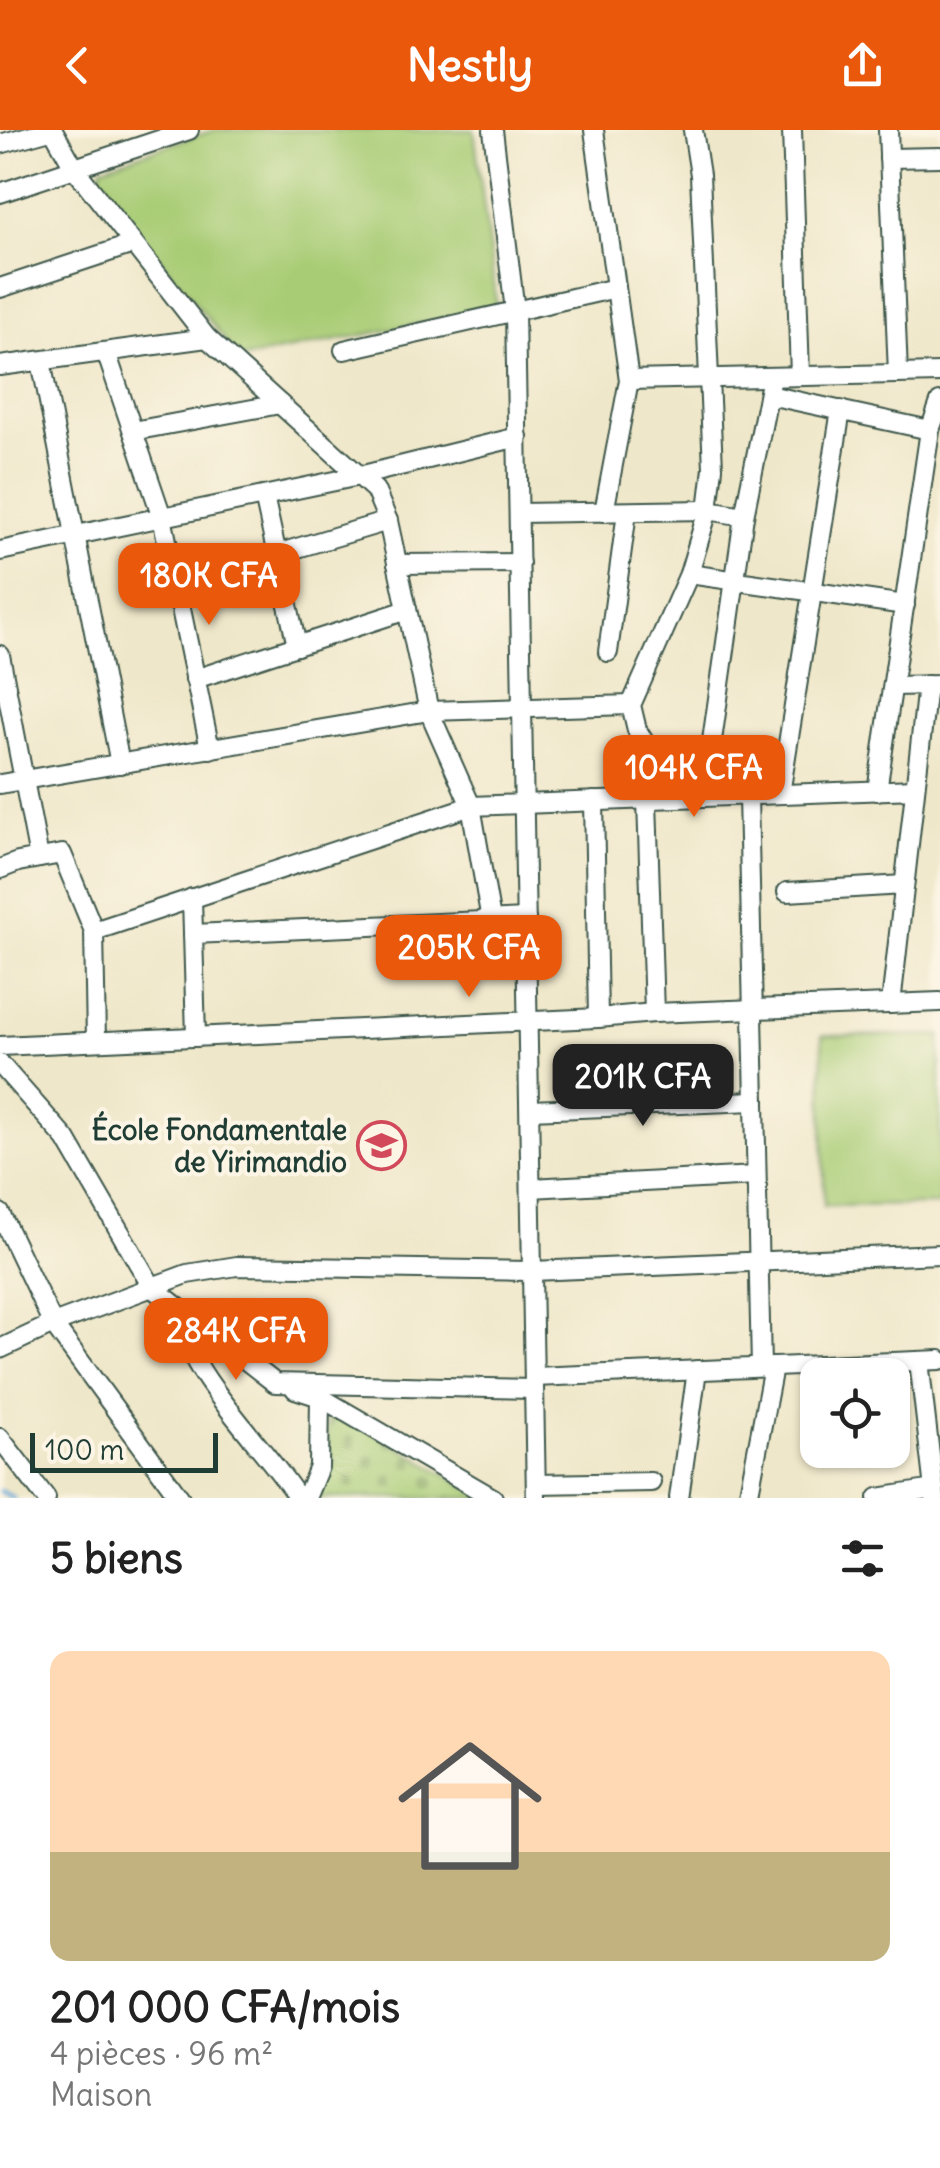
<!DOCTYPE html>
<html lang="fr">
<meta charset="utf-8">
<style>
:root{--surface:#fff;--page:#f2f2f2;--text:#222;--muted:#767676;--accent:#ea580c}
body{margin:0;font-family:Delius,sans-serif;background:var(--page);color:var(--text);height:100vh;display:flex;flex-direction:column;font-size:38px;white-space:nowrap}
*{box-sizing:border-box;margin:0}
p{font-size:32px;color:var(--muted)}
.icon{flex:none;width:55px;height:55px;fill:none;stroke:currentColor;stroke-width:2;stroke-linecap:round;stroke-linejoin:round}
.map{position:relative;height:1368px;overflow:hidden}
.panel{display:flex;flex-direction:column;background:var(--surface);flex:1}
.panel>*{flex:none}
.buttons{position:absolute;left:800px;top:1228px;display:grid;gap:20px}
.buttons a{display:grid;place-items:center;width:110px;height:110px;border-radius:20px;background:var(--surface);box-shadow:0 2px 8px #0004;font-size:50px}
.scale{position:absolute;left:30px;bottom:25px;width:188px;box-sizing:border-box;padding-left:10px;border:5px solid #1f3d34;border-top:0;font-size:28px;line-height:35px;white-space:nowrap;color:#1f3d34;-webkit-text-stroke:8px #fcf5e5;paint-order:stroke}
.price{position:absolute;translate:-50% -85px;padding:0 22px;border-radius:20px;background:var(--accent);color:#fff;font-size:32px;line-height:65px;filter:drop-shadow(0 2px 5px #0008)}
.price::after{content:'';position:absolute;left:50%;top:60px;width:30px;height:22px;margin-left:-15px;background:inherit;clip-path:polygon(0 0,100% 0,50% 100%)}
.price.selected{background:#222;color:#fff}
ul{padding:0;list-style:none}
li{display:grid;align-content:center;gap:20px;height:530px;padding:0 50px}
li span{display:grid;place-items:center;height:310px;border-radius:20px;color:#555}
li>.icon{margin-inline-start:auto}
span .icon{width:180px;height:180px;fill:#fffc;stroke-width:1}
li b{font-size:42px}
h2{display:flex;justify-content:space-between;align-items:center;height:120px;padding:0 50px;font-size:42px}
header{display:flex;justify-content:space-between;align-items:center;height:130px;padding:0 50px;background:var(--accent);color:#fff;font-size:45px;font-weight:700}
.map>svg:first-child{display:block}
.cemetery{fill:url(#cemetery-stones);stroke:#648454;stroke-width:2.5}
.park{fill:#a8cc75;stroke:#648454;stroke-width:2.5}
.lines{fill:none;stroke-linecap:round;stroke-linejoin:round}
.stream{stroke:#6baee0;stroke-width:4}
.minor-casing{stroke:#3e564a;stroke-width:22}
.minor{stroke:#fff;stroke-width:18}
.labels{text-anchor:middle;stroke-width:8;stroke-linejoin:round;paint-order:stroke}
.poi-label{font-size:28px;font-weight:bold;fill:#1f3d34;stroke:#fcf5e5;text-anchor:end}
</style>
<header><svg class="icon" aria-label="back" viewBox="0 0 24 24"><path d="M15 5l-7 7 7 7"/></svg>Nestly<svg class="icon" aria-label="share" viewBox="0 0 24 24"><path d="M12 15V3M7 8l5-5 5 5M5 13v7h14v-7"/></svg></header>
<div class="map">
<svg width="940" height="1368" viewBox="0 0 940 1368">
<defs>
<pattern id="cemetery-stones" width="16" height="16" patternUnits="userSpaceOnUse" patternTransform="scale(2.5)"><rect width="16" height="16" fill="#a8cc75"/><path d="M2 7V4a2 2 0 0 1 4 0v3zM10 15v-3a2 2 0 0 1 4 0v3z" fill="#88a761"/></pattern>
</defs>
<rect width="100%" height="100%" fill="#fcf5e5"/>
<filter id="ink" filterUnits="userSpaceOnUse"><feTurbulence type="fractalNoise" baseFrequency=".01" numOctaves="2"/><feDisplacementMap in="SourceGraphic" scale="20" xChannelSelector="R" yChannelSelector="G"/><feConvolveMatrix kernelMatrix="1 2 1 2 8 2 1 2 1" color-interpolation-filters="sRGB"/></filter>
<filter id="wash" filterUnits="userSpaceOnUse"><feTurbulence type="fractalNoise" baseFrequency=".0048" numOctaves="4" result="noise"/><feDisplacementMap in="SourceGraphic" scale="40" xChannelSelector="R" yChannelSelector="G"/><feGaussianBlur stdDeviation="2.25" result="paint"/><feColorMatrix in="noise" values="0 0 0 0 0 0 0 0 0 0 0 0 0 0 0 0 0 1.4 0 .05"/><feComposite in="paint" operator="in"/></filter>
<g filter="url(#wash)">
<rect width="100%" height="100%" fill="#efe7c9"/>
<path class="cemetery" d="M327,1275l159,93h-171l-4,-9 16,-18z"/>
<g class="park">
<path d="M214,0h260l23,179 -257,50 -142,-178 4,-14z"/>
<path d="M940,905v170l-116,1 -2,-170z"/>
</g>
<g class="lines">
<path class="stream" d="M0,1361l14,7"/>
</g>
</g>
<g filter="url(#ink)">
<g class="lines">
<defs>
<g id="minor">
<path d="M53,0l22,39 132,169 168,152 13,31 41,190 42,95 20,114"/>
<path d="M493,0l22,181 21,1187"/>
<path d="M594,0l35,250 -25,132"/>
<path d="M792,0l8,246"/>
<path d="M888,0l10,244"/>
<path d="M0,14l50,-14"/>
<path d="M889,28l51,-1"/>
<path d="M0,63l189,-63"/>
<path d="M0,158l133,-44"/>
<path d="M344,220l272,-62"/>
<path d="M106,222l56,165 48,232"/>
<path d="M41,231l79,403"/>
<path d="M0,236l207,-28"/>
<path d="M629,250l311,-7"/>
<path d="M769,265l161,35"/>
<path d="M133,301l147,-27"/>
<path d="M264,366l33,150"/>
<path d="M519,383l189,-3 36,6"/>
<path d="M0,421l359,-75 159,-39"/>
<path d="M277,424l111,-33"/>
<path d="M397,434l123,-1"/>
<path d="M689,444l216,31"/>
<path d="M608,522l19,-140"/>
<path d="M0,525l39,203"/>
<path d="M195,549l212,-69"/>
<path d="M893,556l47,-1"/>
<path d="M0,654l429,-73 202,-6"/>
<path d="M877,661l53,-361 10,-28"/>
<path d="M780,664l61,-384"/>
<path d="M690,666l-41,-46 -12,-20 -6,-25 58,-131 19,-64 5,-42 -13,-293 -7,-45"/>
<path d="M748,666l13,571"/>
<path d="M704,667l40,-281 28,-139"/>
<path d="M594,671l4,217"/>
<path d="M647,671l7,212"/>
<path d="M0,739l18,-7 44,-8 32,77 2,110"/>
<path d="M787,762l117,-7"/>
<path d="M192,768l4,139"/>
<path d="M94,801l377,-125 444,-17"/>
<path d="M193,804l333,-15"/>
<path d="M891,874l36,-319"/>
<path d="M0,916l598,-28 56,-5 286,-11"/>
<path d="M0,934l66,75 86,148 123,96 259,6"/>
<path d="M530,980l225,-9"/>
<path d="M531,1058l225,-12"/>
<path d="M0,1083l53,111 127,174"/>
<path d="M190,1187l-7,9c2,44 89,130 115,172"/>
<path d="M0,1219l53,-25 134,-50 50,-8 295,5 408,-17"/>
<path d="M919,1231l16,137"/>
<path d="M534,1247l406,-17"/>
<path d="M295,1259l25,8 173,101"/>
<path d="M0,1308l46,60"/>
<path d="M536,1354l115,-2"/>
<path d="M306,1368l13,-31 1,-70"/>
<path d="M679,1368l18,-128"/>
<path d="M748,1368l25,-131"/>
<path d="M878,1368l56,-9"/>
</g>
</defs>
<use href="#minor" class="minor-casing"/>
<use href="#minor" class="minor"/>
</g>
</g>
<defs>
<symbol id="school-ring" viewBox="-11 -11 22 22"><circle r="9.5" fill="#fcf5e5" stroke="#d1495b" stroke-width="1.5"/><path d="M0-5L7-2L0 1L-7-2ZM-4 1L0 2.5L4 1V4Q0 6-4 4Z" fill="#d1495b"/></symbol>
</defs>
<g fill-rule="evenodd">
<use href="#school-ring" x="354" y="988" width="55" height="55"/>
</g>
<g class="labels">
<g class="poi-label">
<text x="347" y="1010">École Fondamentale<tspan x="347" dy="32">de Yirimandio</tspan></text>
</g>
</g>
</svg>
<div class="buttons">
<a><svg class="icon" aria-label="locate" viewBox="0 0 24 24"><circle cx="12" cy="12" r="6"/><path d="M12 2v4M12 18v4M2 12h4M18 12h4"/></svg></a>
</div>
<div class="scale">100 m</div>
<b class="price" style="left:209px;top:498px">180K CFA</b>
<b class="price" style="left:694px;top:690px">104K CFA</b>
<b class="price" style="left:469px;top:870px">205K CFA</b>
<b class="price selected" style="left:643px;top:999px">201K CFA</b>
<b class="price" style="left:236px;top:1253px">284K CFA</b>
</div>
<section class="panel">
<h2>5 biens<svg class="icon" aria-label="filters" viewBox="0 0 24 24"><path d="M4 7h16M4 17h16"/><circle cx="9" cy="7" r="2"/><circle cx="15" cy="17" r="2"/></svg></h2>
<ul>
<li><span style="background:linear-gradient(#ffd9b3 65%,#c2b280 0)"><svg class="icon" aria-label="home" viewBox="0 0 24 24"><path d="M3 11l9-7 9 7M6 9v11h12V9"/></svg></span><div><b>201 000 CFA/mois</b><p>4 pièces · 96 m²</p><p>Maison</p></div></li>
</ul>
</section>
